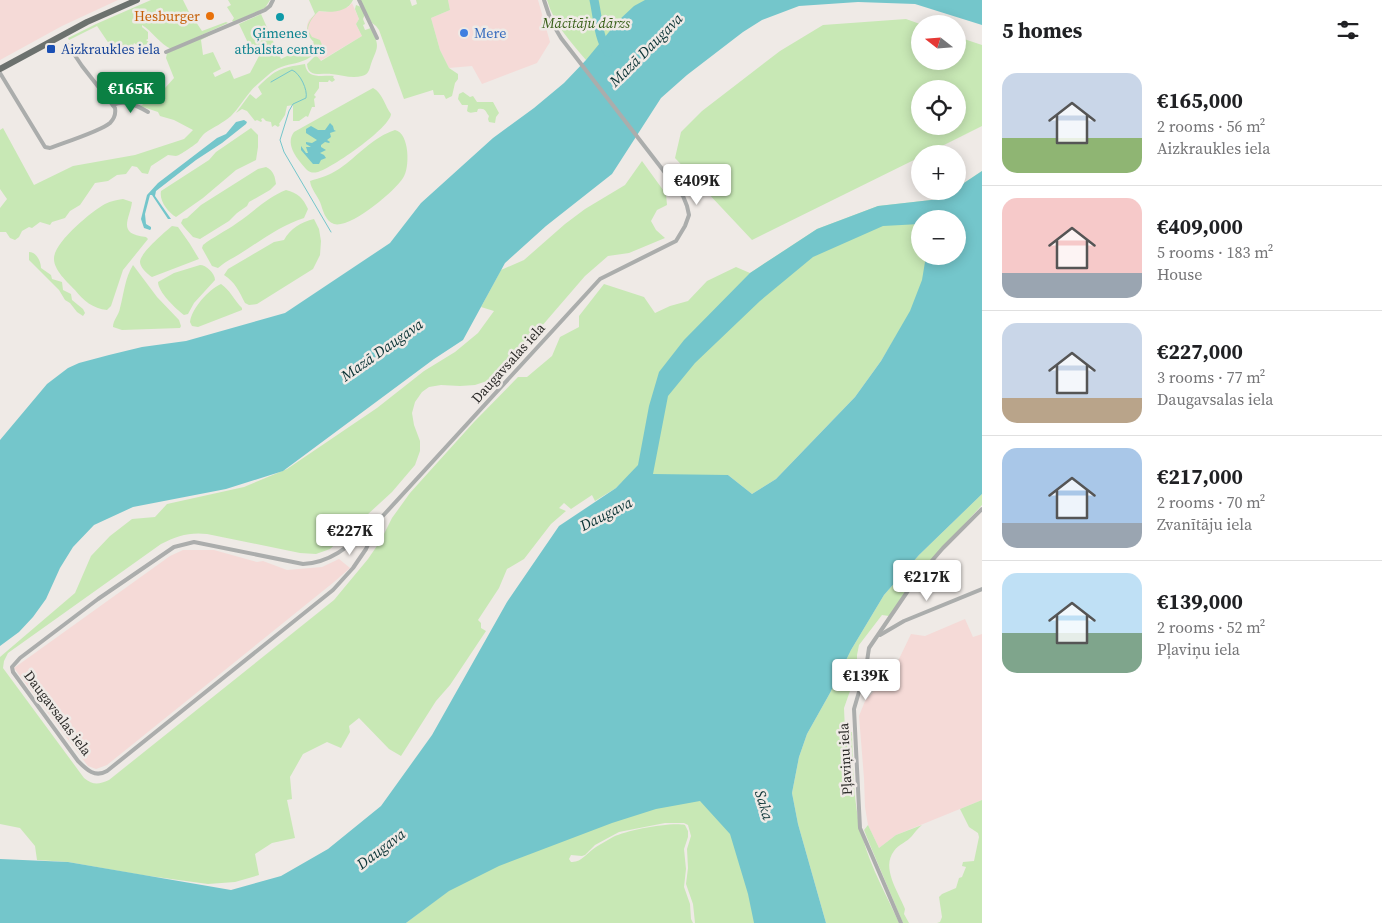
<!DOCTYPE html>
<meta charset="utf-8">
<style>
:root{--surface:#fff;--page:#f2f2f2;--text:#202124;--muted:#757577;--line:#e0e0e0;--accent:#0b8043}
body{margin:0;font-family:"Source Serif 4",serif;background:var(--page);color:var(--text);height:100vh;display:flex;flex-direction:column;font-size:19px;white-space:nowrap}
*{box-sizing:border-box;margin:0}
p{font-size:16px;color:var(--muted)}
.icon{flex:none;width:28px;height:28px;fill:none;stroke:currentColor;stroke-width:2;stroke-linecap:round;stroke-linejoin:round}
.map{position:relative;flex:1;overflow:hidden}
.details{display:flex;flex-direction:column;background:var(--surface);width:400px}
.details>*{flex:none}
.needle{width:32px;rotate:287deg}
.controls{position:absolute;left:911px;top:15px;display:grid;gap:10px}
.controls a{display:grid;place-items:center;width:55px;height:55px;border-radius:50%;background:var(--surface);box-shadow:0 2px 12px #0003;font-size:25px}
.price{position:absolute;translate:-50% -42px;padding:0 11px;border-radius:5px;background:#fff;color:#222;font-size:16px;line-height:32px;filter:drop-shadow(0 1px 2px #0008)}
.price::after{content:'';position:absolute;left:50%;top:30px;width:15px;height:11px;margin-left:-8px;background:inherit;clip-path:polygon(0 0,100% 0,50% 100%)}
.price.active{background:var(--accent);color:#fff}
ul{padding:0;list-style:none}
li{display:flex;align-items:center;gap:15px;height:125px;padding:0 20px}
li+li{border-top:1px solid var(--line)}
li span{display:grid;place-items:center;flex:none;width:140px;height:100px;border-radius:15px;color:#555}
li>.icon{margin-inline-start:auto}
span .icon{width:60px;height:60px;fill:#fffc;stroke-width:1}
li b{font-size:21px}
h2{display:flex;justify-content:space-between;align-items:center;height:60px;padding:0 20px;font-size:21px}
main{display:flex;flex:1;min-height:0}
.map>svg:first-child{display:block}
.industrial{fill:#f5dad7}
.green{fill:#c8e8b5;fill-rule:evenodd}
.water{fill:#74c6cb;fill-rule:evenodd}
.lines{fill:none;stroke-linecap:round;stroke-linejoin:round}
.stream{stroke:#74c6cb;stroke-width:1}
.river{stroke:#74c6cb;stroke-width:9}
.minor{stroke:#abadac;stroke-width:4}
.trunk{stroke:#6c716e;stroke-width:6}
.food-dot{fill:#e8710a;stroke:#efeae6;stroke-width:2}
.culture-dot{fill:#0f9aa8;stroke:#efeae6;stroke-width:2}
.shop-dot{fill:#3f7fe0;stroke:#efeae6;stroke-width:2}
.transit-dot{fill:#1a4fb4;stroke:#efeae6;stroke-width:2}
.labels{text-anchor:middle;stroke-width:5;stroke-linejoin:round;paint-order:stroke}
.food-label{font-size:14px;fill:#c56008;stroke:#efeae6;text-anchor:end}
.park-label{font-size:14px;font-style:italic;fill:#365e16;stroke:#efeae6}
.culture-label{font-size:14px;fill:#0d838f;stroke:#efeae6}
.shop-label{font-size:14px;fill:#366cbe;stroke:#efeae6;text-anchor:start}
.transit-label{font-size:14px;fill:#164399;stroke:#efeae6;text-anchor:start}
.street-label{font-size:14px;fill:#2d2c2a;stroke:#efeae6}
.water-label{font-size:15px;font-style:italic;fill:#0a3335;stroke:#efeae6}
</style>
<main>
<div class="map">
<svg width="982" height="923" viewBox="0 0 982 923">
<rect width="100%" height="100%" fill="#efeae6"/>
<g class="industrial">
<path d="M0,0h118l-56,26 -62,34z"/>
<path d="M448,0h90l12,42 -13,21 -55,21 -10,-18 -23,2 -9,-18 -9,-32 19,-8z"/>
<path d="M352,3l7,16 -3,5 6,12 -42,25 -9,-17 3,-2 -6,-7 -1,-10 2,-5 10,-9 6,1 23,-5z"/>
<path d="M183,550h31l43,12 6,-1 24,9 35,-3 17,-8 11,9 -16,14 -227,183 -11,4 -8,-3 -74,-98 156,-112z"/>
<path d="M965,619l8,18 9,-3v166l-86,35 -17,13 -11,-23 -3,-18 -1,-29 -5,-62 6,-15 17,-19 17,-23 12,-25 14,2z"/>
</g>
<g class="green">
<path d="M151,0h32l7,14 3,-1 -1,3 10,15 24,-9 2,1 -57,26c-11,-5 -19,-18 -29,-24v2l6,5v7l-2,1 4,3 -13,6v-4l-3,-2 -3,8 -13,6 -21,-31 -28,14 -1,-2 28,-14z"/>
<path d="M228,0h42l-5,8 -31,14 -2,-1 2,-3 -7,-11 4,-2z"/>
<path d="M309,0h44c-5,12 -22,13 -34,11 -5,4 -11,12 -11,19l4,7 8,3 2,5c-16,25 -36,13 -55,31 -6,5 -12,10 -17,16 -7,8 -12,17 -19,24 -8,7 -17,11 -26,17 -3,3 -5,5 -7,9 -2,2 -19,14 -22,14 -3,0 -5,-1 -8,-1l-17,11 -3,8 -6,-1 -5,-6 -5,-1 -6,8 -9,1 -9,6 -13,2 -15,22 -10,6 -5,7 -13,4 -2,3 -10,-3 -8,6 -3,-1 -7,4 -3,6 -4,3 -5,-2 -4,-6h-6v-24l7,-9 -7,-10v-59l3,-2 31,57 39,-19 62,-11 49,-16 9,-9 -19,-10 -14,-4 -2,-4 -18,-6 17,-9 17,-19 -8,-20 1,-5 49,-21 -15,8 2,15 10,-3 8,17 -8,4 2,4 15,-7 4,9 16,-6 9,-17 -5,-12 -5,1 -10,-21 22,-10 20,45 32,-16 1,-1c-11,-10 -7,-19 1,-28z"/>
<path d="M360,0h50l2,6 5,-2 -1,-4h32l2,10 -19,8 9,32 9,18 9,6v5l-3,4 -3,13 -6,3 -2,-4h-10l-1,-5 -29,9 -25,-69 -3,-4 -4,-3z"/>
<path d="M547,0h134l-76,56 -19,4c-16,-19 -32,-36 -39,-60z"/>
<path d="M356,5l5,2 4,7 -2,5 2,5 -2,1 2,5 6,-2c9,19 7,18 0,36 -2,6 -2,10 -9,12 -10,3 -20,-1 -31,-2 -10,-1 -23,4 -24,-10l9,-9 5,6 41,-25 -6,-12 3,-5 -4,-10z"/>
<path d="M906,19l14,5v37h38v-24l24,8v81l-56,28h-6v3l-168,83 -77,-82 6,-26 21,-21 78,-60 43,-26zM920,89h38v37h-38z"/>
<path d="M305,64c2,16 17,11 29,12l-1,1 2,3 -3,2 -3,-2 -1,2h-9v6l-5,7 2,2 -2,2 1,8h-3l-4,10 -2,-1 -7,5h-6v-16l-6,1 -2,9 -6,9 1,1 -2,2 -3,-2 -3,2 -1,-5 -5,-1 -3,-3 -2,1 1,2 -1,1 -4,-2 -2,1 -8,-10 -5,-2 -6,4 14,-19 6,5 6,-5 -4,-7c18,-18 22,-19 47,-23z"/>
<path d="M373,88c9,4 12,18 18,26 -1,14 -59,54 -73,58 -5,1 -7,1 -11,-2 -8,-9 -23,-25 -13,-38z"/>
<path d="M463,92l7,5 3,-1 4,6h16l6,11 -3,4 -1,6 -6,-1 -1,-3 1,-3c-4,-5 -3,-8 -11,-7l-1,3c-4,0 -7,2 -10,-1l1,-6h-6l-4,-6 1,-5z"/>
<path d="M251,128l7,7v12l-2,13 -20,10 -33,28 -27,19c-8,-5 -17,-16 -15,-26l48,-31 7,-8z"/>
<path d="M395,130c15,3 15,39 8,48 -8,13 -53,51 -69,46 -9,-3 -11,-14 -14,-22 -3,-7 -9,-13 -10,-21 10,-3 20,-6 29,-12 19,-13 34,-32 56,-39z"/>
<path d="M642,161l24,33 1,11 -10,5 -6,11 5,9 9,8 -36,15 -21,3 -23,20 -81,94 -14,10 -15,5 -15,1 -19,-1 -12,2 -7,5 -7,10 -3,11 2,12 6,16v10l-5,14 -23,27 -62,57 -14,5 -16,-1 -93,-19c-18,-2 -30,2 -46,10l-153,109 -4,8 -1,7 81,110c9,7 14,7 25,2l225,-180 34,-41 13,-19 11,-22 18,-25 64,-71 44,-45h9l25,-21 8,-19 19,-10v-11l25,-32 40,13 11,16 15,-7 18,-5 19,-20 29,-14 14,6 67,-44 61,-23 62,-7 11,-8h7v-4l24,-16v243l-86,-78 -15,25 -26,36 -79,82 -24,15 -24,-19 -106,7 -6,6 -21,13 -3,-6 -21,14 -7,-6 -5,5 7,3 -15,13 -27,35 -17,10 -8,19 -21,32 3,3v5l5,3 -36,54 -14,16 -35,55 -12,-7 -30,-31 -10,8 1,6 -9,16 -14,-6 -24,12 -13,23 2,22 -5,1 8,38 -23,5 -17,11 4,21 -24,7 -27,2 -66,-9 -74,-13 -31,-2 -2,-14 -15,-18 -20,-4v-167l75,-64 16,-37 19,-20 22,-17 23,-2 12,-13 77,-17 43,-18 90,-61 47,-37 31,-19 23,-19 16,-22 -13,-4 20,-37 23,-10 41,-36 20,-15 40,-24zM920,219h38v37h-38z"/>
<path d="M266,167c8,4 9,10 10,17l-6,6 -21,12 -2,4 -10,7 -8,8 -29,18 -7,-2c-4,-5 -9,-9 -12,-14l2,-4 4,-1 14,-13 57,-36z"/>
<path d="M286,190c12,3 17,8 22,19l-4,9c-23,7 -45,24 -66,37 -7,4 -13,7 -20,13l-6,-2 -10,-18 1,-3c10,-8 23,-14 34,-22 16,-11 31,-26 49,-33z"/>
<path d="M123,199l9,3c-2,17 -16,32 14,35l2,2 -25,31 -12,36 -4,4c-14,-1 -24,-10 -32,-20 -8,-8 -21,-20 -21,-31 -1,-16 38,-48 51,-55 6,-3 12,-4 18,-5z"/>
<path d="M314,219l5,10 2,12 -1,14 -7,14 -56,35 -8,1 -4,-2c-6,-12 -10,-21 -21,-28l4,-6 46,-27 10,-2c6,-11 17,-18 30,-21z"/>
<path d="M172,226l6,1 12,17 9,15 -47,18c-5,-3 -12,-10 -12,-15 0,-9 25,-30 32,-36z"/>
<path d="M29,252c7,0 12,9 12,16l10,7 1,4 10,3 1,8 8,4 1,6 11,9 2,4 -2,3 -6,-4 -7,-9 -5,-3 -6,-10 -30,-30z"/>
<path d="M133,265l24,32 22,23 2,6 -1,2 -58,2 -9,-3c0,-7 6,-12 7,-19 4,-15 5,-30 13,-43z"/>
<path d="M200,265c6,0 15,8 15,15l-21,23 -6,11 -4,1c-8,-6 -26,-23 -26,-33l16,-9z"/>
<path d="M221,284c9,6 13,16 21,24v2l-44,17 -6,-1 -2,-4c2,-14 18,-32 31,-38z"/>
<path d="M982,494v11l-67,73 -26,38 -7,-1 -23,30 -2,10v16l-13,37 1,23 7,1c1,35 1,73 11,107 8,29 24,57 36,84h-73l-28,-99 -6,-31 7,-36 8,-23 23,-41 21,-43 33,-55 35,-40z"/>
<path d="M664,745l136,178h-105l-2,-19 -7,-20 2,-16 -1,-19 4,-13 -3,-11 -4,-2h-19l-46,9 -24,13 -10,10 -3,1 -11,-1 -2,4 2,3c10,1 17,-10 25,-15 6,-4 12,-7 17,-10 15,-7 57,-15 72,-12l3,6v6l-4,12 2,20 -2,18 6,17 1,15 2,4h-287l42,-32z"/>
<path d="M982,800v123h-45l3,-1 2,-5 -3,-20 3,-3 14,-6 3,-10 3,-1 4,-10 -4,-1 1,-4 11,-1 5,-24 -1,-4 -9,-6 -9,-18z"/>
<path d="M868,825l11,23 17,-13 26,-10c-4,3 -7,7 -10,11 -5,6 -13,8 -18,15 -13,17 4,40 11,58l-1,5 5,9h-6l-33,-78 -6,-15z"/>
</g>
<g class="water">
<path d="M645,0h337v25l-67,-21 -57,-2 -59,4 -37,14 -19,12 -56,43 -26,23 -49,76 -66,52 -41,37 -42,77 -29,19 -151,112 -57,18 -93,18 -39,18 -21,22 -13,21 -14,31 -13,18 -14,15 -19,14v-206l47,-56 21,-16 11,-5 30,-8 33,-8 44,-6 99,-28 105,-70 31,-40 72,-65 41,-30 30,-25 22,-23 32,-39 16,-15z"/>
<path d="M244,120l3,2 -1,2 -24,19 -26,17 -40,31 -1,5 16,23h-3l-16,-24h-2l-5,19 1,10 5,3v2l-1,1 -6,-2 -3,-9 6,-24 11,-12 59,-45 9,-4 10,-12z"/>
<path d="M330,123l3,3 1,4 2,1 -6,2 1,4 -4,3 3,2 -1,1 -4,-1 -4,3v2l5,3 -6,3 4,2 2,3 -5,2 -2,4h-6l-12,-14v-4l5,7h2l-2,-6h5l-5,-3v-2l6,1 5,-3 -11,-7v-4l5,-3 7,4h7z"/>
<path d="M982,171v323l-63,61 -35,40 -33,55 -21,43 -23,41 -8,23 -7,36 6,31 28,99h-72l-6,-29 -18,-60 -30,-33 -44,8 -44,14 -113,43 -50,25 -43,32h-406v-64l68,3 163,28 50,-14 47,-27 53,-43 51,-71 75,-133 52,-76 57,-38 22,-23 11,-59 10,-34 25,-32 66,-67 67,-44 61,-23 62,-7 11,-8h7v-4zM920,219h38v37h-32l-4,24 -12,31 -29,50 -26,36 -79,82 -24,15 -24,-19 -75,-1 15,-78 27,-33 65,-62 53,-44 70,-31 37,-2z"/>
</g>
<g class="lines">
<path class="stream" d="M271,82l21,-12c8,3 16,20 14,28l-13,6 -4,7 -9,29 4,12 47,80"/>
<path class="river" d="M594,0c4,18 4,37 14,52"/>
<g class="minor">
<path d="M359,0l18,38"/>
<path d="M166,52l99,-42 5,-4 3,-6"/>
<path d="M0,73l45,74 5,1c13,-5 51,-17 60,-25 4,-4 6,-9 5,-15l-33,-42 -14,-21"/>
<path d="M113,105c12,-6 25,1 35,7"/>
<path d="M380,519c-24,20 -45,44 -77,45l-109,-22 -20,5 -76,52 -78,59 -8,9 1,5 65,89c9,9 17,17 29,10l226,-181 20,-22 13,-19 14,-30 220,-240 76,-38 9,-15 4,-11 -2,-9 -4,-10 -122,-158 -10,-17 -7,-21"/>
<path d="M880,635l24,-14 78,-32"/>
<path d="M901,923l-41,-95 -6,-119 12,-41 3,-20 47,-69 27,-31 39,-39"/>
</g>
<path class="trunk" d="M0,69l87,-47 50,-22"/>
</g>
<circle class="food-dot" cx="210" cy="16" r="5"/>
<circle class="culture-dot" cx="280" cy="17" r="5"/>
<circle class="shop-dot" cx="464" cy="33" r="5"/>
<rect class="transit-dot" x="46" y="44" width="10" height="10" rx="2.5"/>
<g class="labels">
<g class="food-label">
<text x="200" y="21">Hesburger</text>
</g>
<g class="park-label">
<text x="586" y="28">Mācītāju dārzs</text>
</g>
<g class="culture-label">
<text x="280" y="38">Ģimenes<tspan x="280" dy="16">atbalsta centrs</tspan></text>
</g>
<g class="shop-label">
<text x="474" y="38">Mere</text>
</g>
<g class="transit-label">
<text x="61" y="54">Aizkraukles iela</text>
</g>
<g class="street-label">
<text transform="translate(508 363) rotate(-48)" y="5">Daugavsalas iela</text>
<text transform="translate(58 713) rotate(53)" y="5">Daugavsalas iela</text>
<text transform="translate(845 759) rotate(-93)" y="5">Pļaviņu iela</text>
</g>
<g class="water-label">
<text transform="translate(646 50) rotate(-45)" y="5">Mazā Daugava</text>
<text transform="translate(382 350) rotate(-35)" y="5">Mazā Daugava</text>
<text transform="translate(606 514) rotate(-27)" y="5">Daugava</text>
<text transform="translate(764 805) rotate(73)" y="5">Saka</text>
<text transform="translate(381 849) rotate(-37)" y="5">Daugava</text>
</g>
</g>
</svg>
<div class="controls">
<a><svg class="needle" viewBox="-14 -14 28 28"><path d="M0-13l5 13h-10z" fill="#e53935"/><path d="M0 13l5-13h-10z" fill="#757577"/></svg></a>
<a><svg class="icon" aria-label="locate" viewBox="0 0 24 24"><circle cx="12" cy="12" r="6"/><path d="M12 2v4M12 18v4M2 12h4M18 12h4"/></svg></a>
<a>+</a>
<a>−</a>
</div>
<b class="price active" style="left:131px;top:114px">€165K</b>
<b class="price" style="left:697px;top:206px">€409K</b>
<b class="price" style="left:350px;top:556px">€227K</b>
<b class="price" style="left:927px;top:602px">€217K</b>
<b class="price" style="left:866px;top:701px">€139K</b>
</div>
<section class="details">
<h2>5 homes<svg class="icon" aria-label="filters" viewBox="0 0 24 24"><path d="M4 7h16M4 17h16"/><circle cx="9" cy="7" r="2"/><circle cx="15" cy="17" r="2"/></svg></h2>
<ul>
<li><span style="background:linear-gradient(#c9d6e8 65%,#8fb573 0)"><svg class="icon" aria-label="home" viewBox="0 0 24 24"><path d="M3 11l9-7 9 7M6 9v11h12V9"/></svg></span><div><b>€165,000</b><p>2 rooms · 56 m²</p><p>Aizkraukles iela</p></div></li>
<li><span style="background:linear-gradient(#f6c9c9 75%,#9aa5b1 0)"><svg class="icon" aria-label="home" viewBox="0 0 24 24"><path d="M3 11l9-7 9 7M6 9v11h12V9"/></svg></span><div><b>€409,000</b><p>5 rooms · 183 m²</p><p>House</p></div></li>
<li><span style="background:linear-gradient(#c9d6e8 75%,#b9a48a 0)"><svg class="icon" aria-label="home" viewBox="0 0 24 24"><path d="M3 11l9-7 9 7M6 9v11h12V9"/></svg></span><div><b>€227,000</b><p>3 rooms · 77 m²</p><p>Daugavsalas iela</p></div></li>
<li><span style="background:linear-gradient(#a9c7e8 75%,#9aa5b1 0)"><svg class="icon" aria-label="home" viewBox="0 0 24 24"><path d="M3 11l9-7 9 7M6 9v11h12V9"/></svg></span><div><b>€217,000</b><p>2 rooms · 70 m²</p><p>Zvanītāju iela</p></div></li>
<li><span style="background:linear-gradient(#bfe0f5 60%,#7fa58c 0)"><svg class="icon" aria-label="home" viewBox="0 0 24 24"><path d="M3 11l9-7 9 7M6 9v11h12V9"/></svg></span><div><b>€139,000</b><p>2 rooms · 52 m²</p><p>Pļaviņu iela</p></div></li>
</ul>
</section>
</main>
